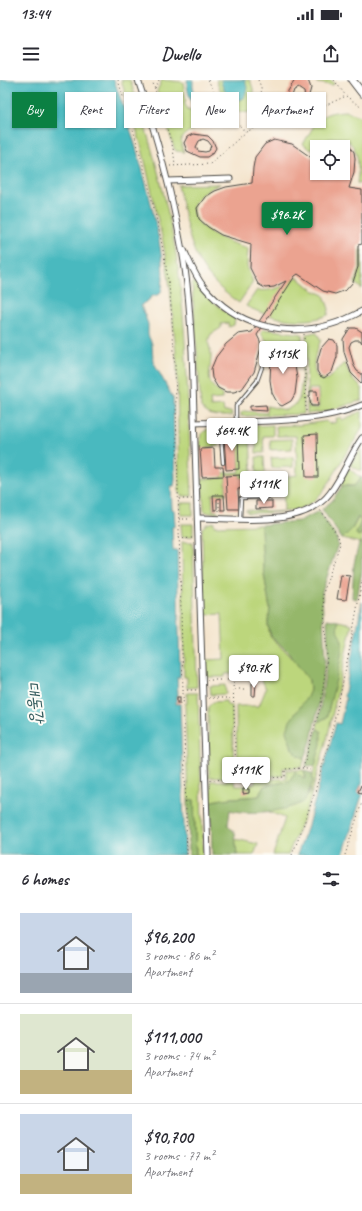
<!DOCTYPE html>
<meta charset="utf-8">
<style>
:root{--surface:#fff;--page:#f2f2f3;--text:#2b2b33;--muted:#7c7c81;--line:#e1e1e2;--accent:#0b8043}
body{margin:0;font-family:Caveat,"Poor Story",sans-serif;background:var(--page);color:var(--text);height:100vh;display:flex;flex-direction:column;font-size:15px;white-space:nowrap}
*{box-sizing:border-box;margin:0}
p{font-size:13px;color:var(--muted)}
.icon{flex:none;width:22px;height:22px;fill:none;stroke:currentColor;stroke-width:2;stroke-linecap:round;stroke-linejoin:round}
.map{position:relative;height:775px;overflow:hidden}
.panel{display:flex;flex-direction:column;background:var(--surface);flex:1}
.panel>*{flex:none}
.banner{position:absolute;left:12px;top:12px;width:338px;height:36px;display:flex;gap:8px}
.controls{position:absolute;left:310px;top:60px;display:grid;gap:8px}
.controls a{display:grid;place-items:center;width:40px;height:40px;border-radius:0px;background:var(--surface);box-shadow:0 1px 3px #0004;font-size:20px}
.price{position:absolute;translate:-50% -34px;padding:0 9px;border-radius:4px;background:#fff;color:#222;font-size:13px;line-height:26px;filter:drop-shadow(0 1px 2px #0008)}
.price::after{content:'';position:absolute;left:50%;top:24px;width:12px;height:9px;margin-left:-6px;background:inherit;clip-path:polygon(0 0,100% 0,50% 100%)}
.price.on{background:var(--accent);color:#fff}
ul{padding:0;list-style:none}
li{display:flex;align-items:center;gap:12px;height:100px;padding:0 20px}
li+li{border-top:1px solid var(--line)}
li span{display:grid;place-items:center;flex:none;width:112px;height:80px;border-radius:0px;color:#555}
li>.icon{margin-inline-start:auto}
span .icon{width:48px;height:48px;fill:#fffc;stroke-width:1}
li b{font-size:17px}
h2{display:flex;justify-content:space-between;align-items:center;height:48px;padding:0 20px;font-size:17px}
.pill{padding:0 14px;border-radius:0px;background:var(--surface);box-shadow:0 1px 3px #0004;font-size:14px;line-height:36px}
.pill.on{background:var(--accent);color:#fff}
.status{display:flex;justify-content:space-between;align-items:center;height:28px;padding:0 20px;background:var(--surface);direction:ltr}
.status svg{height:11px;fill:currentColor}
header{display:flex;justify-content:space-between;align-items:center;height:52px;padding:0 20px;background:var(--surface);font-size:18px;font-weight:800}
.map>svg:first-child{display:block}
.green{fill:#bcd67b;stroke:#748053}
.forest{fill:#95b76b;stroke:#60714b}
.water{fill:#4ab9bf;stroke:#3a7275}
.building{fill:#eba390;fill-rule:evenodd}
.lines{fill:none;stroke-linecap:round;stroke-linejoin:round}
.lane-casing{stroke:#494743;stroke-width:4.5}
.street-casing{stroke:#494743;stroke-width:7}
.secondary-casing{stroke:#494743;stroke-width:9}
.path{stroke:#494743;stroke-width:1;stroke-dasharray:1 3;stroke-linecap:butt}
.lane{stroke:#fff;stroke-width:2.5}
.street{stroke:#fff;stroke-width:5}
.secondary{stroke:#fff;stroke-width:7}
.labels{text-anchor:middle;stroke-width:4;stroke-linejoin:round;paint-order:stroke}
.water-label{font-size:17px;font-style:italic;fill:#365d5f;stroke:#fdfcf7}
</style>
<div class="status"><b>13:44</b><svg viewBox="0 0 49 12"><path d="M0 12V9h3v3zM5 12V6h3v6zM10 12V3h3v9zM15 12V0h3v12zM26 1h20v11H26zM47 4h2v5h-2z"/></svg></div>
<header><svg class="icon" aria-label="menu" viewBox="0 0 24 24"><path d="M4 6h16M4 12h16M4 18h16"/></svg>Dwello<svg class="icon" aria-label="share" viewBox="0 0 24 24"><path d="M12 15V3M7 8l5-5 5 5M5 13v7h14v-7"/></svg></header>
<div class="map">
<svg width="362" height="775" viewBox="0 0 362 775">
<rect width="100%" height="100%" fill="#fdfcf7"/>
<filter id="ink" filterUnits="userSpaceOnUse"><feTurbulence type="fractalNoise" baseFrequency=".025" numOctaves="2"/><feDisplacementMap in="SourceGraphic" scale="8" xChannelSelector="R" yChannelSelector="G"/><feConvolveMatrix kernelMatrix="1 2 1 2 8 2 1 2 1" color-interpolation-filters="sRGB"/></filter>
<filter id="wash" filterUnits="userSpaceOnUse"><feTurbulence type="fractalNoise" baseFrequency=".012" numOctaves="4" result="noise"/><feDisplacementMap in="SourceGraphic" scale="16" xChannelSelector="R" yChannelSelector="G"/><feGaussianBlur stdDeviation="0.9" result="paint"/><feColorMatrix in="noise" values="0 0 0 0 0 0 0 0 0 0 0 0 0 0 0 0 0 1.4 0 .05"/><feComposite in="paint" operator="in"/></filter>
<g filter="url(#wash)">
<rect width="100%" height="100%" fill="#f4e4cc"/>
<g class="green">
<path d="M121,0h9c22,66 42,134 50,203 8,71 8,142 12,213h-11l-2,-6 -2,-125 -7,-78 -7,-45 -21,-94z"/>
<path d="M162,0l21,2 3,19 -2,1 4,8 2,-1 12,16c-12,9 -27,6 -18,27l-8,-1 -2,-3 -17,-57z"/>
<path d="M216,0h34c4,11 8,22 0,32 -17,4 -29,-18 -34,-32z"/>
<path d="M316,0h15l3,3 -1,2 -16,-2z"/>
<path d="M346,31l16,6v67l-5,-1c3,-18 2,-48 -24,-45 -8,1 -16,8 -23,12l-7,-6c14,-22 14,-32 43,-33z"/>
<path d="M220,104c-59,25 -8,55 28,64l-1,18 6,16 -14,21c-49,-34 -49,-64 -61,-118z"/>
<path d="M360,170h2v39l-7,-6 5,-15z"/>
<path d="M297,197l16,13 11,5 5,14 -1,6c-26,11 -58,3 -82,-9l11,-16c17,2 26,-4 40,-13z"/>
<path d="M194,202l3,1 19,21 19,15 -1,6 -5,2 -1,-4 -7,1v4l-10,6c-6,10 1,14 0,24 -1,17 -7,24 11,36v5l-12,1 1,7 12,-1 1,6h7l1,4c-13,0 -23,2 -31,-9l-9,-123z"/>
<path d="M263,249l39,5 2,80 -63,2v-3l2,-2 24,2v-7l19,4 10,-6 3,-5c3,-16 8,-51 -11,-59l-19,4 -8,-11z"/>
<path d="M316,252l5,8c-5,12 -11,26 -3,38l9,2 16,-16h2l7,15 10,9v12l-33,11 -22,3v-12h2v6h10l-1,-19h-9v6l-2,-1 -1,-60z"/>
<path d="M362,331c0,5 0,11 0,15 -1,7 -13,22 -17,29 -30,54 -34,58 -97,58l-2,-3 25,1v1l13,-1 -1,-34 14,-2 -1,-39h-19l-1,-10 24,-1 27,-4 2,3 8,-2 -1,-3 5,-2 1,3z"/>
<path d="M273,345v11h-10l1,17h-8v-17l-6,1 2,40 -12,1v-4l-14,1v19l-14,1 1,16h5v2h-9l-5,-2 -2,-32 20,-1v-5l18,-1 -2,-38h-7l-1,-7z"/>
<path d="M209,348h9l1,18 -19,2 1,-14z"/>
<path d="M292,359v10l-21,1 -1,-10z"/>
<path d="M361,369l1,21h-3l-9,-5z"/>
<path d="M256,377h8l1,16h-8z"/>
<path d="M293,377v10l-21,1 -1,-10z"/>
<path d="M348,388l13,10 -7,8 -14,-1z"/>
<rect x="181" y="423" width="12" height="12"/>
<path d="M359,437l2,4 -5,13 3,2 3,-4v11l-20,-4 10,-10z"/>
<path d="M214,442v4l47,-1 2,43 7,41 -2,16 2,11 33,34 6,10 1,10 -13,65 8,3 -3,9 -19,1v8l-46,1 -1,-71h23l7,-17 -7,-16 -34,1v3h-17l-2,-4v-13l18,-1 -2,-45 -18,1 -2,-87 5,-4z"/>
<path d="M181,444h12v12l-11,1z"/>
<path d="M182,462h11l4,145 -10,1v-11h-3z"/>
<path d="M338,541l14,3 -24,111 -20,71 -20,49h-15l12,-37 -18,-7c19,-5 33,0 43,-19l11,-61 -4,-2 1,-7 9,-5 15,-75 -6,-10z"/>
<path d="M225,605l1,9 -15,1 -1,-9z"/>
<path d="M187,613h11l5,162h-7l-2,-55 -6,-1 -3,-95h2z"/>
<path d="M226,621l1,4 5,1 2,71 -25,1 -1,-71 5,-5z"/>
<path d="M286,690h18l2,8 -14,-1 -3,4 -25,5 -5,10c-15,2 -35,1 -48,6l-1,-21h24l1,5h13l1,-1 6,-1v-5h31z"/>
<path d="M235,759l23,5 -4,11h-17z"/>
</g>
<g class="forest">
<path d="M362,397v55l-3,4 -3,-2 5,-13 -3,-4 -6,12 -10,10 -20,-30 10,-8 10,-15h12z"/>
<path d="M319,431l17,26 2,7 -16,48 3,69 -6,42 -8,38 -6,17 -8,-3 -5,-6 -5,-18 3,-10 17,-24 3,-7 -1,-10 -23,-30 -15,-14 -3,-11 2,-16 -7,-41 -2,-38v-5l38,-4z"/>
<path d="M359,463h3v27l-5,29 -5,-1 2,-34z"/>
<path d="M327,539l11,2c-2,15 2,11 4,21 2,14 -12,59 -15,75l-9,5 10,-66z"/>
<path d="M317,649l4,2v13l-6,22h-9z"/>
<path d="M304,690l8,4 1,7 -8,20c-17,11 -56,14 -75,9l-2,15 7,8 2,22h-25l-1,-53c13,-5 33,-4 48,-6l5,-10 25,-5 7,-10 8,8 2,-1z"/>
<path d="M188,719l6,1 2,55h-7z"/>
</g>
<g class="water">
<path d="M0,0h114c13,35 61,185 46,214l-10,3v2l-9,6 7,19v11l4,9 1,17 20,37 2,82 -1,6h-3l1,23 2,1 1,16 -3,1 1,23h4l3,127h-3l1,19h-2v8h4l5,151h-185z"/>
<path d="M187,0h6c-1,15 5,26 16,36l-4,4c-12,-11 -18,-23 -18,-40z"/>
<path d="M221,0h24l2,8 -3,10 -4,2c-10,0 -18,-10 -19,-20z"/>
<path d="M362,522v181l-4,9 4,3 -19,60h-46l10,-26 29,-106 4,1 6,-26 -2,-1z"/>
</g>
<g id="blocks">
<g class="building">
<path d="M295,0h13l3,8 -4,14 -9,6 -8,-4 -3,-6 1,-7zM298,8l6,4 1,5 -2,4 -5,3 -5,-3 -1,-5 2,-6z"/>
<path d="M193,54l15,2 5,5 3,7 -3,5 -6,4h-7l-13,-6 -3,-8 3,-6zM203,59l5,2 3,4 -2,6 -4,1 -7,-1 -2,-4 3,-6z"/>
<path d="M274,60l18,4 20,14 5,-4v19h26v-26h-15l13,-4 9,3 4,6 1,6 -1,14 -5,16 13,2v54l-4,1v22l-5,15 -7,8 -11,4 -12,-3 -25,-17 -3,2 -38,59 3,6 1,7 -7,24 -12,17 -8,3h-8l-8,-4 -6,-10 -1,-9 5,-12 10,-13 12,-10 14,-2 34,-51 -12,6 -9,1 -7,-4 -8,-16 1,-24 -30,-9 -13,-8 -9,-8 -2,-11 8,-11 10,-6 11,-4 26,-4 1,-15 2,-11 10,-13z"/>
<path d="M350,248h6l6,4v11l-2,-3h-5l-4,2 -2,5 5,19 3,5 5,3v10l-11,-11 -7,-21 -1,-13z"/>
<path d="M329,259l5,1 3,5v12l-5,15 -8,6 -4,-2 -3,-5v-9l4,-14z"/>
<path d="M281,263l5,2 7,9 4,24 -2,16 -4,7 -9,5 -4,-2 -6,-11 -2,-13 1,-22 4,-10z"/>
<path d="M310,311h7l1,15h-7l-2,-10h1z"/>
<path d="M266,325l1,6 -17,-1v-4z"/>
<path d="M317,354l1,43h-12l-2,-42z"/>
<path d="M238,355l1,34 -13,1 -2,-34z"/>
<path d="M214,368l1,19h8l1,9 -22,1 -2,-28z"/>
<path d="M240,395v3l32,-1 1,10 -23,1v4h-5v-4l-7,1 1,20h-11l-2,-33z"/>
<path d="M213,415h11l1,15h-4v-12l-4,1v11h-3z"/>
<path d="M256,421h16v7l-16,1z"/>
<path d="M341,495l9,1 -4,24 -9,-1z"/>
<path d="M252,603h4l-1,13h-3z"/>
<rect x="177" y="617" width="3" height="6"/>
<path d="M361,705h1v8l-4,-1z"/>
<path d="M243,709h6v4l-6,1z"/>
</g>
</g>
</g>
<g filter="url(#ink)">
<use href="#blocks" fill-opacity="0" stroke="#494743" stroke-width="1"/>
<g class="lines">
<defs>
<g id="lane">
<path d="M236,341v-15l21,-25 10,-28"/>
<path d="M220,343l3,40"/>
<path d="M240,438l1,-20 27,-1"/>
</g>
<g id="street">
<path d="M138,0c18,54 33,109 43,165 7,35 9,71 11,106l16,504"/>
<path d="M168,101l62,-2"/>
<path d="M184,170c6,13 11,26 20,37 41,49 105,54 158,24"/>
<path d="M195,343c50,-2 121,2 167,-18"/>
<path d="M198,438c41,0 105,11 132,-25 13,-17 20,-38 32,-55"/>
</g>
<path id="secondary" d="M352,0l10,13"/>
</defs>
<use href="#lane" class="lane-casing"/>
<use href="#street" class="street-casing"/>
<use href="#secondary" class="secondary-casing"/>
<g class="path">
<path d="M118,0c21,68 41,136 51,206 3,26 4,53 6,79l12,490"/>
<path d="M152,0l21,68 2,16"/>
<path d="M208,0l10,19 27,33"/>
<path d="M258,0l3,7 3,36"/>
<path d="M334,0l12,16 16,12"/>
<path d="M155,8l4,-8"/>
<path d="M170,86l40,-2 36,-32 17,-8 37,-7 46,-21"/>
<path d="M304,254l2,79"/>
<path d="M179,419h13"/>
<path d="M219,422v10"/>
<path d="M179,439h12"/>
<path d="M179,459l13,-1"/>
<path d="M207,600h26l3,99"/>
<path d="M235,609h15"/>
<path d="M183,610h15"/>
<path d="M209,618h24"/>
<path d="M303,688l18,-64 6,-48 -4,-63 17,-49 -2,-8 -18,-26"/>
<path d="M210,700l75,-3v-8l18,-1 7,2"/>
<path d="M292,775c36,-88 54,-182 70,-275"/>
<path d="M345,775l17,-53"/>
</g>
<use href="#lane" class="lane"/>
<use href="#street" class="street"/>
<use href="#secondary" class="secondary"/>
</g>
</g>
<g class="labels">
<g class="water-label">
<text transform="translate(36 622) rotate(83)" y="6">대동강</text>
</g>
</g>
</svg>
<div class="controls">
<a><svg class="icon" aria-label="locate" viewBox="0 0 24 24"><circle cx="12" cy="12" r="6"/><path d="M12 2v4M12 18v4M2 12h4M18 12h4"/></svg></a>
</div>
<b class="price on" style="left:287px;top:156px">$96.2K</b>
<b class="price" style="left:283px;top:295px">$115K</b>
<b class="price" style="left:232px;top:372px">$64.4K</b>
<b class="price" style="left:264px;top:425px">$111K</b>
<b class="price" style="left:254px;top:609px">$90.7K</b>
<b class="price" style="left:246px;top:711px">$111K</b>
<div class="banner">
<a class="pill on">Buy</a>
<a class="pill">Rent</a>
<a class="pill">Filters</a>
<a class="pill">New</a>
<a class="pill">Apartment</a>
</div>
</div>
<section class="panel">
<h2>6 homes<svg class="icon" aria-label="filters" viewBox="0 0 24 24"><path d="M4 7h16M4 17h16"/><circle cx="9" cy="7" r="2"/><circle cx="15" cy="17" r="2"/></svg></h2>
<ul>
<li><span style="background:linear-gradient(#c9d6e8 75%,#9aa5b1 0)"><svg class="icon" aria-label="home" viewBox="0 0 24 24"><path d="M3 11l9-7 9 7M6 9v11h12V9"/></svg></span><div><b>$96,200</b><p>3 rooms · 86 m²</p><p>Apartment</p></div></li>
<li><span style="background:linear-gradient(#dfe7d0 70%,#c2b280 0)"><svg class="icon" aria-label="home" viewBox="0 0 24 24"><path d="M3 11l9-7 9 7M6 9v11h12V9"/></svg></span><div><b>$111,000</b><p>3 rooms · 74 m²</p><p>Apartment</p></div></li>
<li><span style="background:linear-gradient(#c9d6e8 75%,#c2b280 0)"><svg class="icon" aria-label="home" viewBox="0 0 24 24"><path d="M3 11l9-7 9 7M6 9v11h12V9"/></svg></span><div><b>$90,700</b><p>3 rooms · 77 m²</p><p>Apartment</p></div></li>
</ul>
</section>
